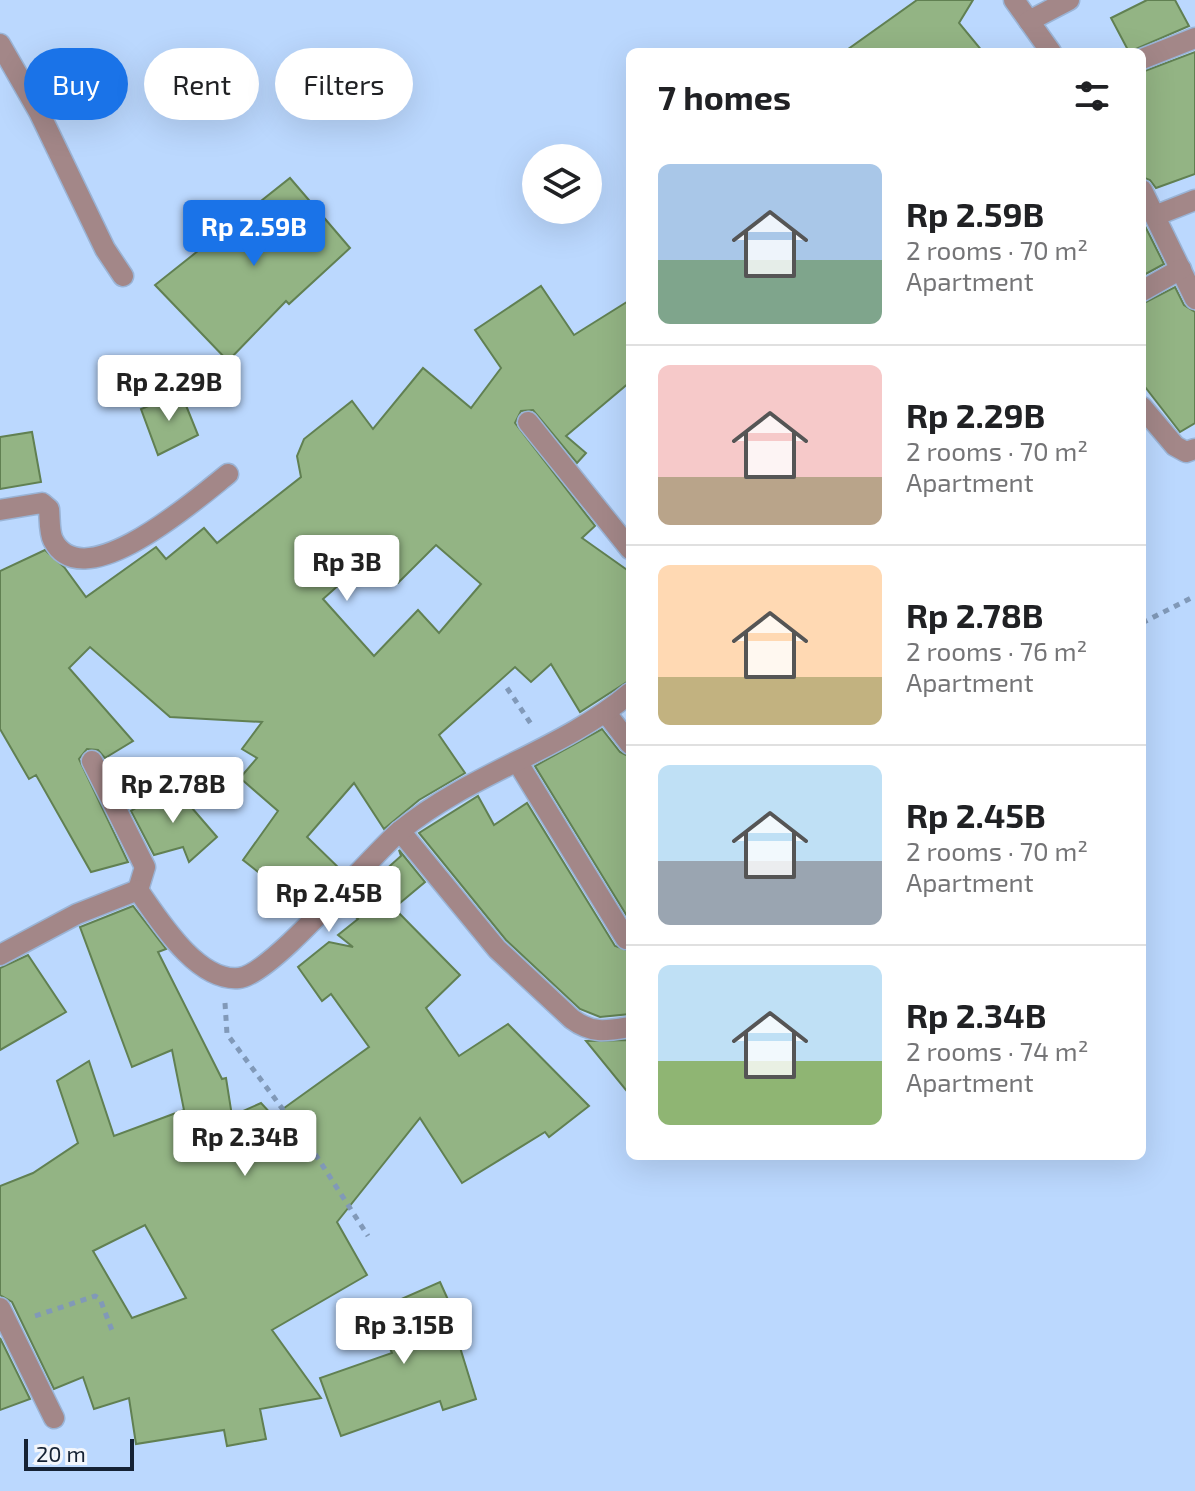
<!DOCTYPE html>
<meta charset="utf-8">
<style>
:root{--surface:#fff;--page:#f6f6f6;--text:#202124;--muted:#757577;--line:#e0e0e0;--accent:#1a73e8}
body{margin:0;font-family:"Exo 2",sans-serif;background:var(--page);color:var(--text);height:100vh;display:flex;flex-direction:column;font-size:30px;white-space:nowrap}
*{box-sizing:border-box;margin:0}
p{font-size:26px;color:var(--muted)}
.icon{flex:none;width:44px;height:44px;fill:none;stroke:currentColor;stroke-width:2;stroke-linecap:round;stroke-linejoin:round}
.map{position:relative;flex:1;overflow:hidden}
.drawer{position:absolute;left:626px;top:48px;width:520px;height:1112px;display:flex;flex-direction:column;background:var(--surface);border-radius:12px;box-shadow:0 8px 32px #0002}
.drawer>*{flex:none}
.top-card{position:absolute;left:24px;top:48px;width:482px;height:72px;display:flex;gap:16px}
.tools{position:absolute;left:522px;top:144px;display:grid;gap:16px}
.tools a{display:grid;place-items:center;width:80px;height:80px;border-radius:50%;background:var(--surface);box-shadow:0 8px 32px #0002;font-size:40px}
.scale{position:absolute;left:24px;bottom:20px;width:110px;box-sizing:border-box;padding-left:8px;border:4px solid #152234;border-top:0;font-size:22px;line-height:28px;white-space:nowrap;color:#152234;-webkit-text-stroke:6px #f3f6fb;paint-order:stroke}
.price{position:absolute;translate:-50% -68px;padding:0 18px;border-radius:8px;background:#fff;color:#222;font-size:26px;line-height:52px;filter:drop-shadow(0 2px 4px #0008)}
.price::after{content:'';position:absolute;left:50%;top:48px;width:24px;height:18px;margin-left:-12px;background:inherit;clip-path:polygon(0 0,100% 0,50% 100%)}
.price.selected{background:var(--accent);color:#fff}
ul{padding:0;list-style:none}
li{display:flex;align-items:center;gap:24px;height:200px;padding:0 32px}
li+li{border-top:2px solid var(--line)}
li span{display:grid;place-items:center;flex:none;width:224px;height:160px;border-radius:12px;color:#555}
li>.icon{margin-inline-start:auto}
span .icon{width:96px;height:96px;fill:#fffc;stroke-width:1}
li b{font-size:34px}
h2{display:flex;justify-content:space-between;align-items:center;height:96px;padding:0 32px;font-size:34px}
.chip{padding:0 28px;border-radius:36px;background:var(--surface);box-shadow:0 8px 32px #0002;font-size:28px;line-height:72px}
.chip.selected{background:var(--accent);color:#fff}
.map>svg:first-child{display:block}
.building{fill:#93b484;stroke:#618052;stroke-width:2;fill-rule:evenodd}
.lines{fill:none;stroke-linecap:round;stroke-linejoin:round}
.minor-casing{stroke:#9ab4d6;stroke-width:23}
.path{stroke:#8199b8;stroke-width:5;stroke-dasharray:6 6;stroke-linecap:butt}
.minor{stroke:#a38788;stroke-width:20}
</style>
<div class="map">
<svg width="1195" height="1491" viewBox="0 0 1195 1491">
<rect width="100%" height="100%" fill="#bbd8fe"/>
<g class="building">
<path d="M917,0h56l-14,23 24,29h-139z"/>
<path d="M1147,0h28l14,26 -60,26 -18,-34z"/>
<path d="M1195,52v122l-39,14 -6,-8 -8,-3v-105z"/>
<path d="M290,178l60,70 -61,56 -3,-3 -58,60 -73,-76z"/>
<path d="M1142,220l22,44 -22,12z"/>
<path d="M541,286l33,49 56,-35v82l-64,54 20,17 -9,10 -44,-53 -12,1 -6,12 80,103 -13,12 48,34v108l-50,32 -29,-48 -20,18 -16,-15 -76,68 26,38 -46,27 -35,29 -30,-46 -47,54 35,34 -19,20 -15,-13 -17,20 -48,-38 35,-49 -38,-33 17,-20 -15,-9 20,-27 -92,-5 -80,-70 -21,21 64,73 -28,17 -7,-8 -11,-1 -8,10 49,103 -37,10 -55,-97 -7,4 -29,-50v-158l45,-21 19,17 22,30 70,-50 10,12 38,-31 13,15 84,-66 -4,-21 7,-17 48,-38 21,28 50,-61 48,40 30,-40 -26,-38zM436,545l45,39 -42,49 -21,-23 -44,46 -51,-57 45,-40 30,24z"/>
<path d="M1175,287l9,18 11,7v111l-15,9 -38,-49v-79z"/>
<path d="M181,393l17,42 -40,20 -17,-46z"/>
<path d="M32,432l9,50 -41,7v-52z"/>
<path d="M602,729l18,23 10,5v164l-95,-155z"/>
<path d="M173,786l44,51 -28,25 -6,-15 -29,8 -23,-44z"/>
<path d="M478,796l16,29 33,-22 88,143 15,5v63l-30,3 -20,-8 -74,-69 -87,-107z"/>
<path d="M399,850l26,32 -31,26 66,67 -34,33 33,48 49,-32 81,82 -40,31 -4,-5 -83,51 -42,-65 -83,104 30,53 -95,55 49,68 -61,11 6,30 -39,7 -3,-16 -88,14 -7,-46 -35,11 -11,-32 -29,12 -42,-87 -12,-7v-109l33,-13 45,-30 -21,-62 32,-20 25,75 70,-26 -12,-60 -40,17 -52,-140 53,-21 33,43 -8,3 64,127 4,-1 6,38 29,-13 12,13 96,-69 -38,-53 -9,7 -24,-34 31,-25 24,5 -15,-12 20,-16 -14,-12 57,-51zM145,1225l41,73 -54,20 -39,-67z"/>
<path d="M28,955l38,57 -66,38v-82z"/>
<path d="M630,1040v55l-44,-54z"/>
<path d="M440,1282l19,42 -5,4 22,71 -33,11 -3,-9 -99,35 -21,-58 72,-25 -18,-42z"/>
<path d="M0,1338l30,61 -30,11z"/>
</g>
<g class="lines">
<defs>
<g id="minor">
<path d="M1014,0l37,52"/>
<path d="M1029,21l40,-21"/>
<path d="M0,44l39,68 66,137 18,27"/>
<path d="M1142,59l53,-21"/>
<path d="M1142,190l53,109"/>
<path d="M1157,215l38,-15"/>
<path d="M1142,291l39,-22"/>
<path d="M1142,407l33,39 11,6 9,-3"/>
<path d="M528,422l102,127"/>
<path d="M0,510l42,-7 7,6c1,10 0,23 4,31 30,60 147,-44 175,-66"/>
<path d="M606,713l24,31"/>
<path d="M92,761l53,106 -7,23"/>
<path d="M518,763l108,176"/>
<path d="M400,831l97,118 75,70c20,15 34,12 58,8"/>
<path d="M0,955l77,-41 61,-24c21,30 59,92 101,88 33,-3 130,-121 161,-147 70,-58 161,-80 230,-138"/>
<path d="M0,1308l54,110"/>
</g>
</defs>
<use href="#minor" class="minor-casing"/>
<g class="path">
<path d="M1142,623l53,-27"/>
<path d="M507,688l24,36"/>
<path d="M225,1003l2,31 83,112 58,90"/>
<path d="M35,1316l60,-20 5,3 13,34"/>
</g>
<use href="#minor" class="minor"/>
</g>
</svg>
<div class="tools">
<a><svg class="icon" aria-label="layers" viewBox="0 0 24 24"><path d="M12 4l9 5-9 5-9-5zM3 14l9 5 9-5"/></svg></a>
</div>
<div class="scale">20 m</div>
<b class="price selected" style="left:254px;top:268px">Rp 2.59B</b>
<b class="price" style="left:169px;top:423px">Rp 2.29B</b>
<b class="price" style="left:347px;top:603px">Rp 3B</b>
<b class="price" style="left:173px;top:825px">Rp 2.78B</b>
<b class="price" style="left:329px;top:934px">Rp 2.45B</b>
<b class="price" style="left:245px;top:1178px">Rp 2.34B</b>
<b class="price" style="left:404px;top:1366px">Rp 3.15B</b>
<div class="top-card">
<a class="chip selected">Buy</a>
<a class="chip">Rent</a>
<a class="chip">Filters</a>
</div>
<section class="drawer">
<h2>7 homes<svg class="icon" aria-label="filters" viewBox="0 0 24 24"><path d="M4 7h16M4 17h16"/><circle cx="9" cy="7" r="2"/><circle cx="15" cy="17" r="2"/></svg></h2>
<ul>
<li><span style="background:linear-gradient(#a9c7e8 60%,#7fa58c 0)"><svg class="icon" aria-label="home" viewBox="0 0 24 24"><path d="M3 11l9-7 9 7M6 9v11h12V9"/></svg></span><div><b>Rp 2.59B</b><p>2 rooms · 70 m²</p><p>Apartment</p></div></li>
<li><span style="background:linear-gradient(#f6c9c9 70%,#b9a48a 0)"><svg class="icon" aria-label="home" viewBox="0 0 24 24"><path d="M3 11l9-7 9 7M6 9v11h12V9"/></svg></span><div><b>Rp 2.29B</b><p>2 rooms · 70 m²</p><p>Apartment</p></div></li>
<li><span style="background:linear-gradient(#ffd9b3 70%,#c2b280 0)"><svg class="icon" aria-label="home" viewBox="0 0 24 24"><path d="M3 11l9-7 9 7M6 9v11h12V9"/></svg></span><div><b>Rp 2.78B</b><p>2 rooms · 76 m²</p><p>Apartment</p></div></li>
<li><span style="background:linear-gradient(#bfe0f5 60%,#9aa5b1 0)"><svg class="icon" aria-label="home" viewBox="0 0 24 24"><path d="M3 11l9-7 9 7M6 9v11h12V9"/></svg></span><div><b>Rp 2.45B</b><p>2 rooms · 70 m²</p><p>Apartment</p></div></li>
<li><span style="background:linear-gradient(#bfe0f5 60%,#8fb573 0)"><svg class="icon" aria-label="home" viewBox="0 0 24 24"><path d="M3 11l9-7 9 7M6 9v11h12V9"/></svg></span><div><b>Rp 2.34B</b><p>2 rooms · 74 m²</p><p>Apartment</p></div></li>
</ul>
</section>
</div>
